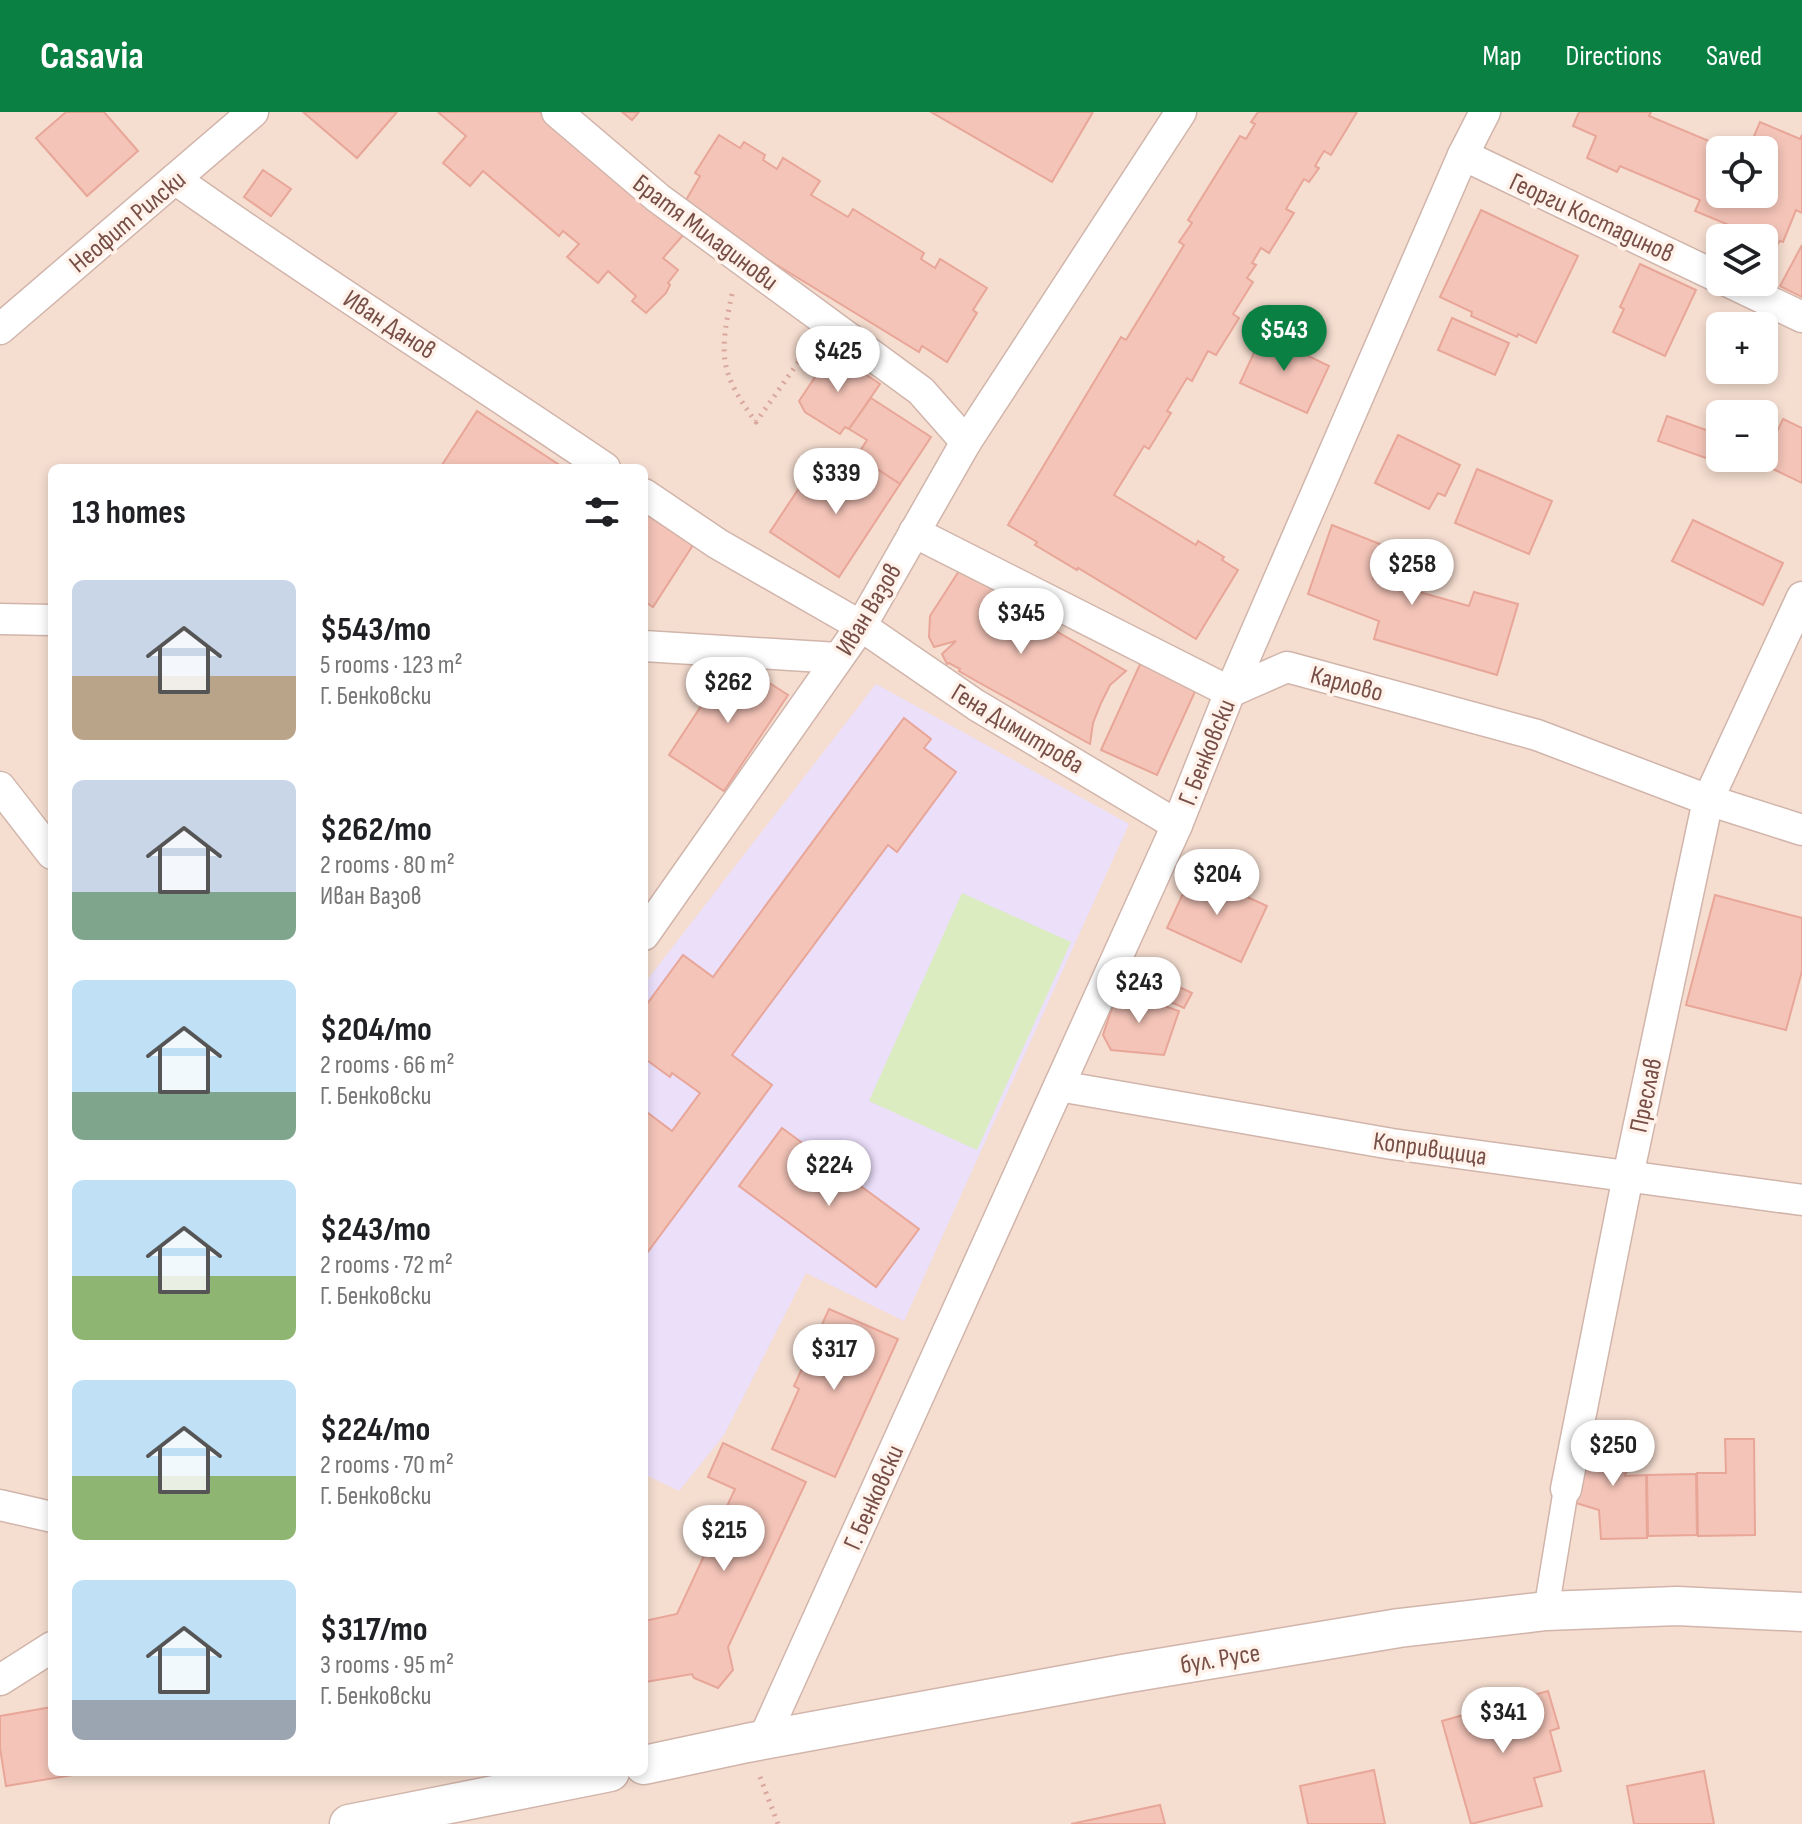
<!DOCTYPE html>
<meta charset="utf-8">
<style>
:root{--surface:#fff;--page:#f2f2f2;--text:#202124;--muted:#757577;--accent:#0b8043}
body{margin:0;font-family:"Sofia Sans Condensed",sans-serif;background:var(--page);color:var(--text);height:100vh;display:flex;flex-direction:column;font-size:30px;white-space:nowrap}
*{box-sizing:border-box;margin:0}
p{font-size:26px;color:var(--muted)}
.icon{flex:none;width:44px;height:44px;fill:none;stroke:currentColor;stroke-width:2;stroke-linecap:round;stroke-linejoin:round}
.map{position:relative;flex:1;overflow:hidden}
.sheet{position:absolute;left:48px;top:352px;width:600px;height:1312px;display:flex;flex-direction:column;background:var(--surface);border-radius:12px;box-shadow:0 4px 12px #0003}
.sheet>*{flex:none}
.tools{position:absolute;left:1706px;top:24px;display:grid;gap:16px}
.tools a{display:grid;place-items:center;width:72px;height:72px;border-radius:12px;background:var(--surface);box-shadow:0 4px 12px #0003;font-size:40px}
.price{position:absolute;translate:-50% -68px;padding:0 18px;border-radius:28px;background:#fff;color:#222;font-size:26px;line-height:52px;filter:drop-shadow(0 2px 4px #0008)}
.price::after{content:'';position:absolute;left:50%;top:48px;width:24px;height:18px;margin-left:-12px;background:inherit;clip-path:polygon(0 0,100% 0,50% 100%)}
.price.active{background:var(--accent);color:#fff}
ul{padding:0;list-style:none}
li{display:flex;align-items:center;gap:24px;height:200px;padding:0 24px}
li span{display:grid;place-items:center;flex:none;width:224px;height:160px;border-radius:12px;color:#555}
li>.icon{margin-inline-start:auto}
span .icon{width:96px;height:96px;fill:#fffc;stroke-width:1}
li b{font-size:34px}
h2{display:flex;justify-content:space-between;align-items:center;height:96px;padding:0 24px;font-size:34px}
header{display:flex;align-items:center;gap:48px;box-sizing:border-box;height:112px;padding:0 40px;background:var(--accent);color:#fff}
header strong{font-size:38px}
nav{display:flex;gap:44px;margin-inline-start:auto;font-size:28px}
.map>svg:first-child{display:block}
.residential{fill:#f5ddd0;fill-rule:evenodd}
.education{fill:#ebdffa}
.green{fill:#daecc0}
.building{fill:#f4c4b8;stroke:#e8a698;stroke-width:2;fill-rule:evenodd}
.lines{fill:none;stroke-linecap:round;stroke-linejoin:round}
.pedestrian-casing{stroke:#d1b5ab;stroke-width:27}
.minor-casing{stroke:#d1b5ab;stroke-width:33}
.tertiary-casing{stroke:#d1b5ab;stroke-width:41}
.path{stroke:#d9a79b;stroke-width:5;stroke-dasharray:2 6;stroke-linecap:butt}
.pedestrian{stroke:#fff;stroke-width:24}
.minor{stroke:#fff;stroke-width:30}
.tertiary{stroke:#fff;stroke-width:38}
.labels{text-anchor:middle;stroke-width:7;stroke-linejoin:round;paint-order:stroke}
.street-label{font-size:26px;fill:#774f47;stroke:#fff2ea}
</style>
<header>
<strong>Casavia</strong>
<nav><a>Map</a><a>Directions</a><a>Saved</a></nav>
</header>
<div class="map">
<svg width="1802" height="1712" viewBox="0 0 1802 1712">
<rect width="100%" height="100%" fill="#fdede2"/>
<path class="residential" d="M0,0h1802v1712h-1802zM1720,38h44v44h-44zM1720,126h44v44h-44zM1720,214h44v44h-44zM1720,302h44v44h-44zM52,356h592v1304h-592z"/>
<path class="education" d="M876,572l253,140 -225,497 -98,-48 -82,162 -45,56 -35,-17v-490z"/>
<path class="green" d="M962,781l109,49 -94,208 -108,-49z"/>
<g class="building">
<path d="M66,0h38l34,39 -51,45 -51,-58z"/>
<path d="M303,0h94l-40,46z"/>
<path d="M438,0h107l139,122 -21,24 15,12 -10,13 2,2 -4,8 -20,20 -14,-12 4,-5 -28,-25 -10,12 -31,-26 12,-13 -16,-13 -4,5 -76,-65 -13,15 -27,-23 23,-27z"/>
<path d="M622,0h17l-7,8z"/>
<path d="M931,0h162l-41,70z"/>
<path d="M1258,0h99l-26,43 -7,-4 -9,15 4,2 -10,14 -5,-3 -18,30 8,4 -25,40 -8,-5 -9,15 4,2 -9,13 6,4 -20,32 6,4 -23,37 -8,-4 -16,30 -5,-3 -20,33 4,2 -22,36 -5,-3 -30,49 82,50 2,-4 26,16 -2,3 16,10 -42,69 -118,-71 -1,2 -42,-25 2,-3 -29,-17 113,-188 5,3 58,-95 -5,-3 13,-19 -4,-3 52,-84 6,3 9,-15 -4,-2z"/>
<path d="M1579,0h72l-2,4 74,31 3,-8 23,9 11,-26 40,17 2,-4v78l-6,-3 -13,32 -3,-1 -3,4 -82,-34 5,-11 -80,-34 -3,6 -30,-14 9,-22 -23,-10zM1720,38h44v44h-44z"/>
<path d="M719,23l21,13 4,-6 21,13 -2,5 14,9 6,-11 37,23 -9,14 37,22 5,-8 71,44 -3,6 14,9 5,-9 47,29 -14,22 4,3 -30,49 -25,-16 -3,6 -237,-145 18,-31 -5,-3z"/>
<path d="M263,58l28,19 -20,27 -27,-19z"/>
<path d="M1481,98l97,46 -42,87 -18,-9 -1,3 -46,-21 1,-4 -32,-15z"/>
<path d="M1802,133v52l-22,-11z"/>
<path d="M1640,152l56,26 -31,66 -52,-24 11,-23 -4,-2z"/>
<path d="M1452,206l57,25 -14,32 -57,-25z"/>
<path d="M1264,219l35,16 -1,4 31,15 -22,47 -67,-30z"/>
<path d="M832,240l48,32 -31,45 -4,-2 -5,7 -35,-22 -6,-11z"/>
<path d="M871,286l60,39 -31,47 -43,-28 10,-16 -18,-11z"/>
<path d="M477,299l87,57h-124z"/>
<path d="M1667,304l53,19v18l-3,9 -59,-21z"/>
<path d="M1783,307l19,9v55l-52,-25h14v-28l11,6z"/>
<path d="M1398,323l62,30 -15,31 -7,-3 -9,16 -54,-26z"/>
<path d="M857,344l43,28 -61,93 -69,-45 35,-53 25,17z"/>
<path d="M1477,357l75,32 -23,53 -74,-31z"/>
<path d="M644,401l49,32 -40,62 -9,-6z"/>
<path d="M1693,408l90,43 -20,42 -91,-44z"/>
<path d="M1332,413l53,21 -12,33 96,27 5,-14 44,12 -21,71 -123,-36 5,-18 -71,-27z"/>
<path d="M959,459l48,20 -3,6 17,9 -2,4 107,61 -16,14 -9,18 -8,20 -3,21 -112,-62 -19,-11 1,-2 -11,-6 -2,1 -5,-10 14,-13 -22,6 -5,-10 1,-21z"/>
<path d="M732,547l56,36 -64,96 -55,-36z"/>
<path d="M1142,548l56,25 -41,90 -56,-25z"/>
<path d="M904,606l27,21 -7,9 32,24 -59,80 -9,-7 -156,210 40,30 -128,172v-147l28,21 28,-38 -28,-20 -2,4 -26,-19v-50l39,-53 30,22z"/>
<path d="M1193,760l74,34 -26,56 -74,-34z"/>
<path d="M1715,783l87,23v53l-16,59 -100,-25z"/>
<path d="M1139,856l53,25 -8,15 -53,-24z"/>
<path d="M1118,878l61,21 -15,44 -53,-5 -8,-15z"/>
<path d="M782,1016l137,101 -43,58 -137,-101z"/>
<path d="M829,1197l69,30 -63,138 -63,-28 27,-60 -5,-3z"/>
<path d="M1594,1317l41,11 -10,36 21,-1 1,63 -46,1 -2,-29 -26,-8z"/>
<path d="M1725,1327h29l1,96 -57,1 -1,-63h29z"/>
<path d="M723,1331l83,39 -78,165 5,23 -15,18 -24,-10 -2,-4 -47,8 -1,-61 33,-7 58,-125 -27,-12z"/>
<path d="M1696,1362l1,61 -49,1 -1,-61z"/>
<path d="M1548,1579l11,37 -9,3 11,40 -27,7 8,28 -71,18 -29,-103z"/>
<path d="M52,1595v65h39l-85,14 -6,-38v-32z"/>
<path d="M1374,1658l11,54h-77l-8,-38z"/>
<path d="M1704,1659l10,53h-80l-7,-38z"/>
<path d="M1160,1693l5,19h-94z"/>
</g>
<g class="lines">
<defs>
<path id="pedestrian" d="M1546,1499l20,-122"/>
<g id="minor">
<path d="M557,0l101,86 263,193 45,51"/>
<path d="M1463,43l257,123"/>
<path d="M175,67c141,100 287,192 430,289"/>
<path d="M1729,170l73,35"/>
<path d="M0,217l253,-217"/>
<path d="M644,382l74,50 143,82 115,79 201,120"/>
<path d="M914,420l316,160 57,-25 250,68 171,65 94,30"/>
<path d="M0,507l52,1"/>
<path d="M644,534l194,12"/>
<path d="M0,675l52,67"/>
<path d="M644,823l217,-309 105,-184 215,-330"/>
<path d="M1059,974l333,58 410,56"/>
<path d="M1566,1377l62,-313 80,-376 94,-203"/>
<path d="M0,1393l52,12"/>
<path d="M0,1568l52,-33"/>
<path d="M763,1628l414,-915 53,-133 233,-537 22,-43"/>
</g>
<g id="tertiary">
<path d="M644,1653l103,-22 376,-69 276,-46 147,-17 131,-5 125,6"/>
<path d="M349,1712l261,-52"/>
</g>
</defs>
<use href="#pedestrian" class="pedestrian-casing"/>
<use href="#minor" class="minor-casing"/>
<use href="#tertiary" class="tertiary-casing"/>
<g class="path">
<path d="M732,182c-13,61 -13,78 24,128l53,-75"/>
<path d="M760,1665l18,47"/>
</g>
<use href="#pedestrian" class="pedestrian"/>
<use href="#minor" class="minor"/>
<use href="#tertiary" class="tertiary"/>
</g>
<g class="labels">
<g class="street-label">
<text transform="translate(1592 105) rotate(25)" y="9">Георги Костадинов</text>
<text transform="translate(127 109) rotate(-40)" y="9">Неофит Рилски</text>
<text transform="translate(706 120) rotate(37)" y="9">Братя Миладинови</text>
<text transform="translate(390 212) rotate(33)" y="9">Иван Данов</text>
<text transform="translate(868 497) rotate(-59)" y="9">Иван Вазов</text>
<text transform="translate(1347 571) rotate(15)" y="9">Карлово</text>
<text transform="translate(1018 616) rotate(31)" y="9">Гена Димитрова</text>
<text transform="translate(1206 640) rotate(-68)" y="9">Г. Бенковски</text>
<text transform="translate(1645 983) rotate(-78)" y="9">Преслав</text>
<text transform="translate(1430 1036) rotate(8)" y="9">Копривщица</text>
<text transform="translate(873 1385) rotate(-66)" y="9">Г. Бенковски</text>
<text transform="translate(1220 1546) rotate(-9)" y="9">бул. Русе</text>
</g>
</g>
</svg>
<div class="tools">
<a><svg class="icon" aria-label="locate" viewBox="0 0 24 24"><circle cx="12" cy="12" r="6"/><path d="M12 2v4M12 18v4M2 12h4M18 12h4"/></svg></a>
<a><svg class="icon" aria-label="layers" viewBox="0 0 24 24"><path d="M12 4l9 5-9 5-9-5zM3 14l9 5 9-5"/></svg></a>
<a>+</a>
<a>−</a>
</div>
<b class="price active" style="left:1284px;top:261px">$543</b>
<b class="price" style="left:838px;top:282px">$425</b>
<b class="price" style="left:836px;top:404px">$339</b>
<b class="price" style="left:1412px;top:495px">$258</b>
<b class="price" style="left:1021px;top:544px">$345</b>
<b class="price" style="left:728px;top:613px">$262</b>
<b class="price" style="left:1217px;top:805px">$204</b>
<b class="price" style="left:1139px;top:913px">$243</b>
<b class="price" style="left:829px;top:1096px">$224</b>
<b class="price" style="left:834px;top:1280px">$317</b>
<b class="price" style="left:1613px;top:1376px">$250</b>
<b class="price" style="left:724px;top:1461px">$215</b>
<b class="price" style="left:1503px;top:1643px">$341</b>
<section class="sheet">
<h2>13 homes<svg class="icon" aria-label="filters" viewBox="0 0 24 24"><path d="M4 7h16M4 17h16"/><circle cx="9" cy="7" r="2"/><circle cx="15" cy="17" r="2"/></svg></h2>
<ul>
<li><span style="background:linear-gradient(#c9d6e8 60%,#b9a48a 0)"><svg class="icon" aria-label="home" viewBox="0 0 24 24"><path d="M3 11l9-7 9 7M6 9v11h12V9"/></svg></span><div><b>$543/mo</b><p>5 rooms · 123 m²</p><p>Г. Бенковски</p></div></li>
<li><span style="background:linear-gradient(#c9d6e8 70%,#7fa58c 0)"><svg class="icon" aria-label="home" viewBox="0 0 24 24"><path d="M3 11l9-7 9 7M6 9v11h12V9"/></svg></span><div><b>$262/mo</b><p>2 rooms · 80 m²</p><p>Иван Вазов</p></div></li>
<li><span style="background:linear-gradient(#bfe0f5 70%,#7fa58c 0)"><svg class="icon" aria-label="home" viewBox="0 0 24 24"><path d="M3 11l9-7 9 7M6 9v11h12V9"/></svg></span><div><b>$204/mo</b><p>2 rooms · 66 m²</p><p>Г. Бенковски</p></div></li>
<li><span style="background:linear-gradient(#bfe0f5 60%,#8fb573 0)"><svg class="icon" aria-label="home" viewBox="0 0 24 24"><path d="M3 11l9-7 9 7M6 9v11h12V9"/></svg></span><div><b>$243/mo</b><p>2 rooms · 72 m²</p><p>Г. Бенковски</p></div></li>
<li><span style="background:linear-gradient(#bfe0f5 60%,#8fb573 0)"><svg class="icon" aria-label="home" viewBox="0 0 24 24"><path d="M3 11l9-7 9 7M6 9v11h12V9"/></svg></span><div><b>$224/mo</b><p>2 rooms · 70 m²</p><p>Г. Бенковски</p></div></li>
<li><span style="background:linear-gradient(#bfe0f5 75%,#9aa5b1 0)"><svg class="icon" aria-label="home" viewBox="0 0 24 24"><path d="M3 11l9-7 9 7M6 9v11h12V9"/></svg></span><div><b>$317/mo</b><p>3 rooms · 95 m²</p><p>Г. Бенковски</p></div></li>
</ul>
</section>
</div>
